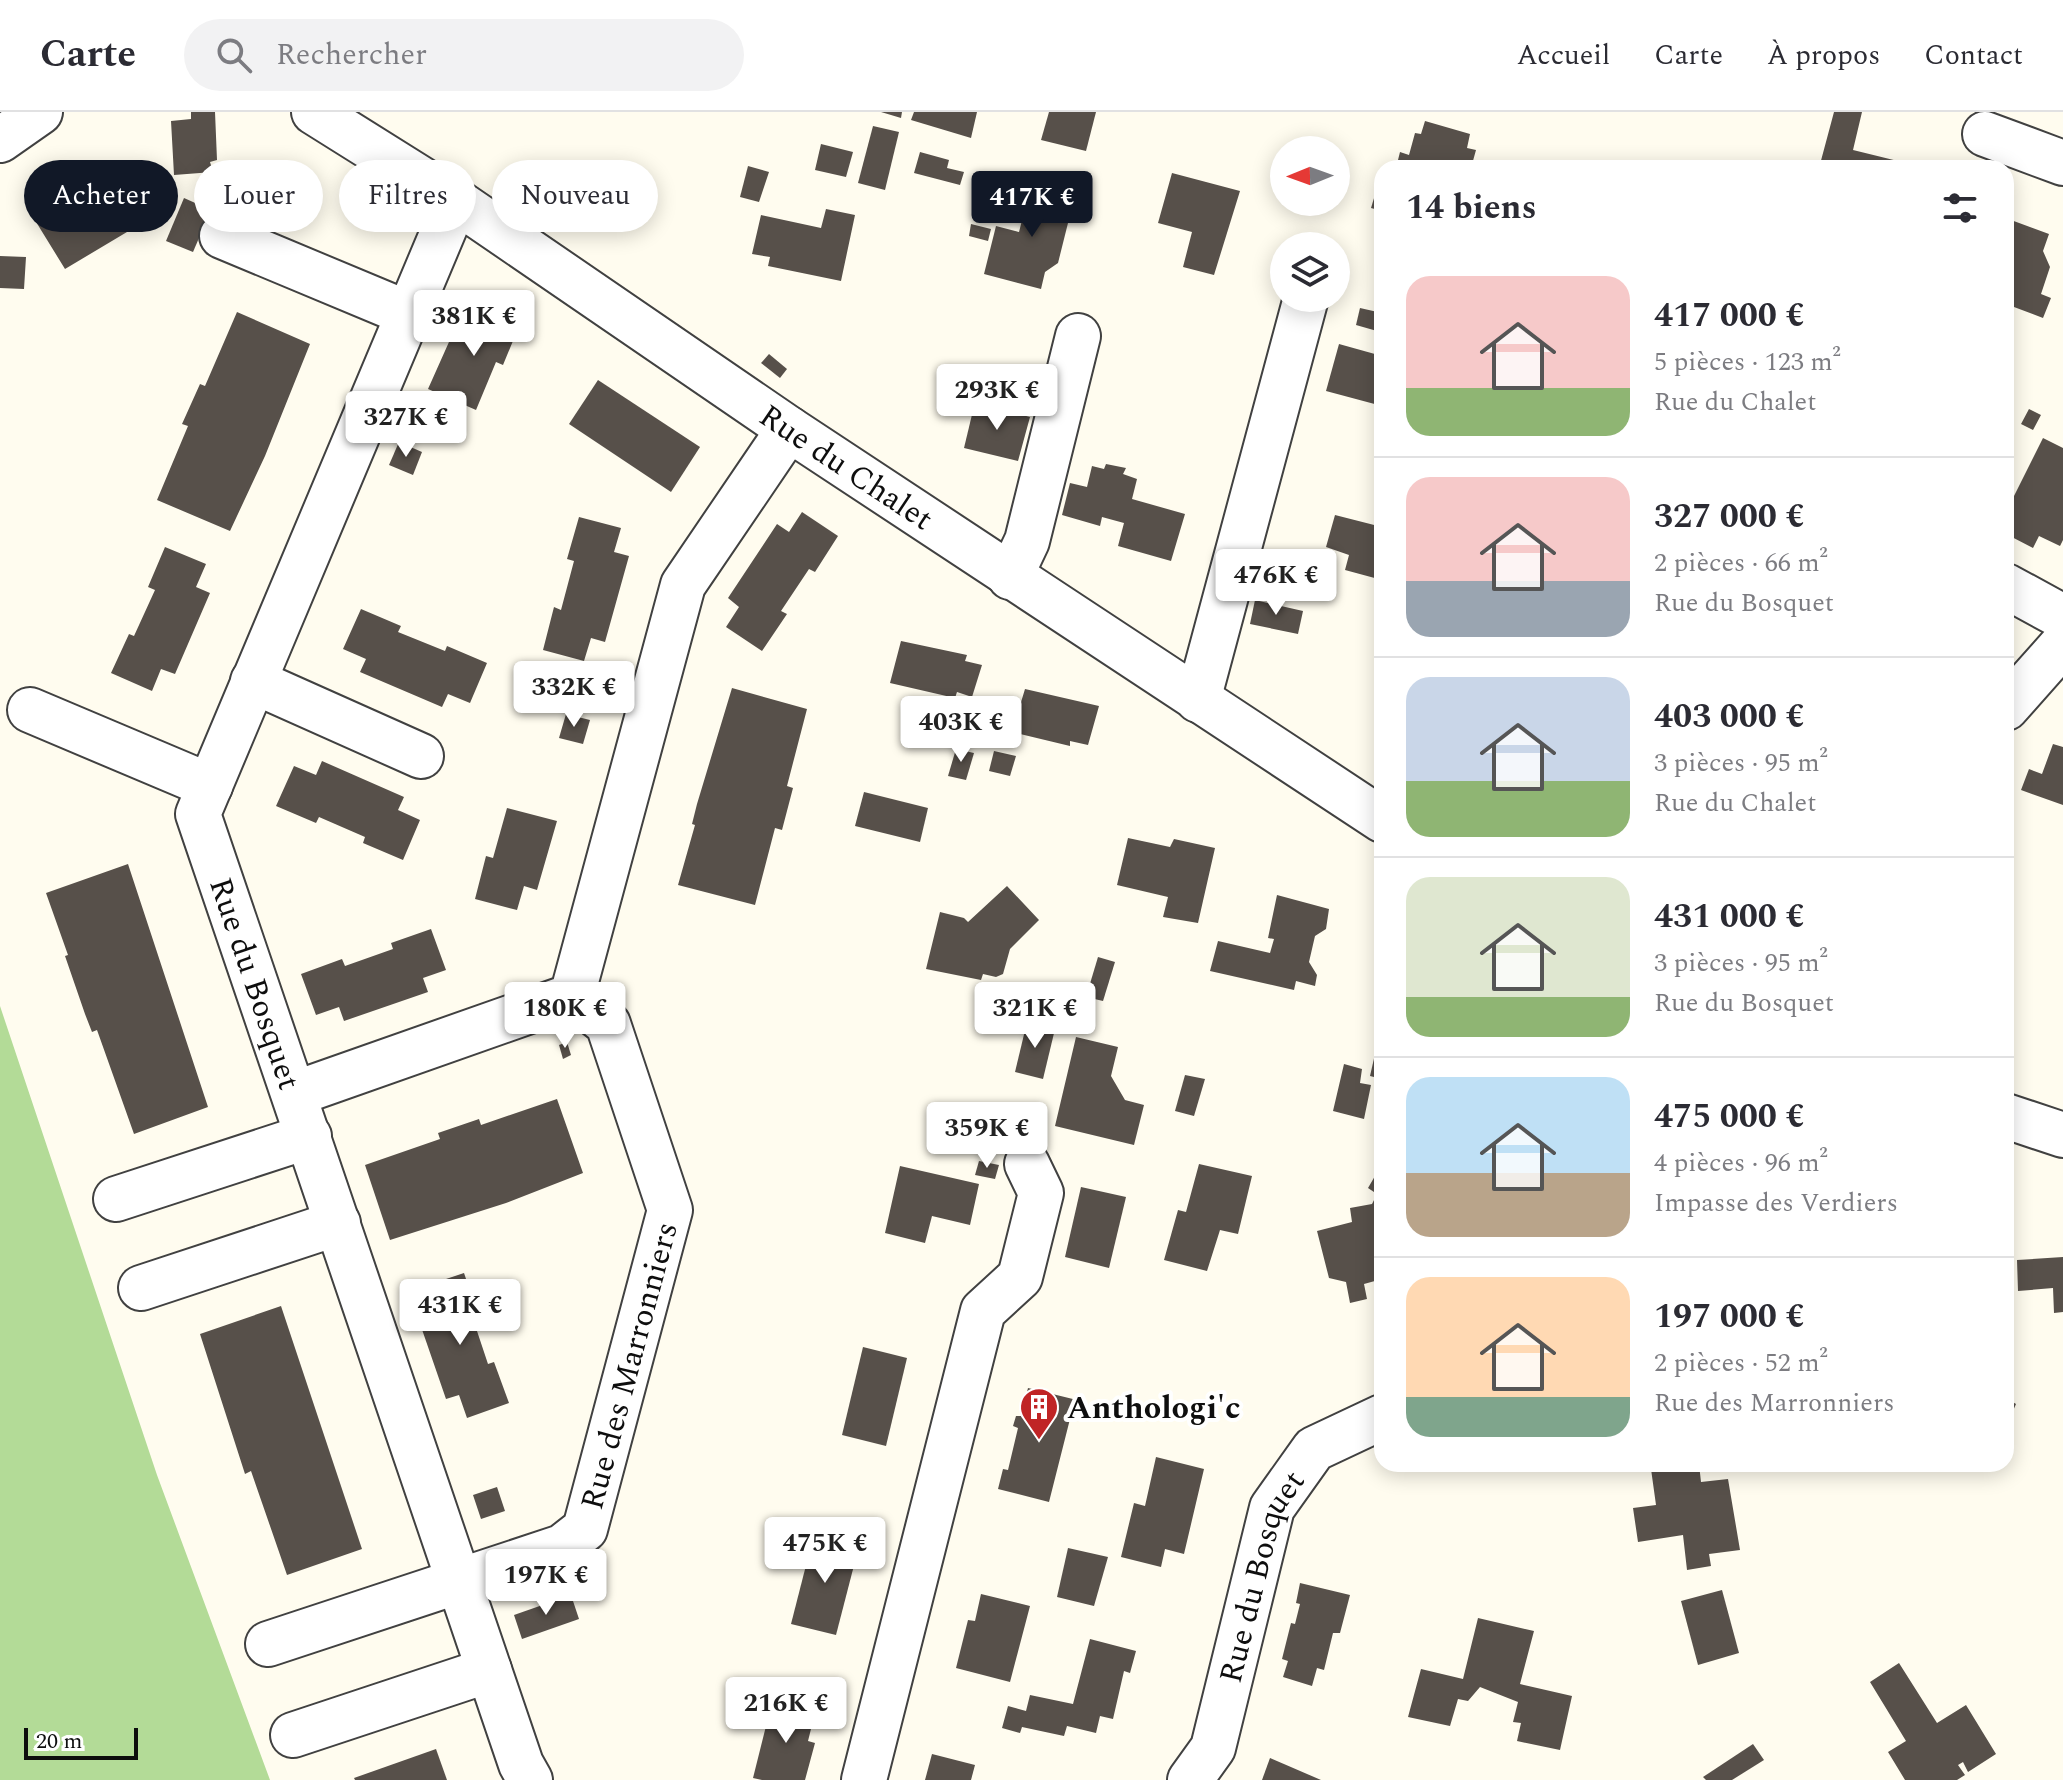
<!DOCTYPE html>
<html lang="fr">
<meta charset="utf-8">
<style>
:root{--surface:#fff;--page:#f2f2f3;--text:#2b2b33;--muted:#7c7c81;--line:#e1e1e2;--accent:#111827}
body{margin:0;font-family:Spectral,serif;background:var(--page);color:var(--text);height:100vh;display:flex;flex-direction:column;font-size:30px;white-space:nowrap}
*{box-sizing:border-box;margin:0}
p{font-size:26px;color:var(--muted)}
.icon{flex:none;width:44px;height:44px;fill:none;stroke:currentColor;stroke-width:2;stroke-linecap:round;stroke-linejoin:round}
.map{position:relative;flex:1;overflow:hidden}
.drawer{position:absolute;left:1374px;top:48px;width:640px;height:1312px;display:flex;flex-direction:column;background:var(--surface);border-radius:24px;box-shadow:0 4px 20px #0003}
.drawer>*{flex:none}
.guide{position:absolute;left:24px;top:48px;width:760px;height:72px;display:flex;gap:16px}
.needle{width:52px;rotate:269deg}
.controls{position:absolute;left:1270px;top:24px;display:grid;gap:16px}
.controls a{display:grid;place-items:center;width:80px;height:80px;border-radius:50%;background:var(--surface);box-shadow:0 4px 20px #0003;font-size:40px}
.scale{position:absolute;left:24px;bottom:20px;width:114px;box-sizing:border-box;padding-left:8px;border:4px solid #0e0e0e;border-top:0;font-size:22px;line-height:28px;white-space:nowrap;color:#0e0e0e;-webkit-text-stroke:6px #fff;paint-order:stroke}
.price{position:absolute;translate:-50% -68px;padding:0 18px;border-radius:8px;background:#fff;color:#222;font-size:26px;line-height:52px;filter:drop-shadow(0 2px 4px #0008)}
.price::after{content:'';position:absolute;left:50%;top:48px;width:24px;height:18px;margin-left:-12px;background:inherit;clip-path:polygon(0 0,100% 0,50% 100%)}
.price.on{background:var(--accent);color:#fff}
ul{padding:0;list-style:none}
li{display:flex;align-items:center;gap:24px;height:200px;padding:0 32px}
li+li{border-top:2px solid var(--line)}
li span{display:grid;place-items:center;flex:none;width:224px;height:160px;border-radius:24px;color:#555}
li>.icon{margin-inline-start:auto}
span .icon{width:96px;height:96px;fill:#fffc;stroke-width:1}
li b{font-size:34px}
h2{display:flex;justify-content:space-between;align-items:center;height:96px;padding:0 32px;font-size:34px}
.pill{padding:0 28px;border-radius:36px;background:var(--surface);box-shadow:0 4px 20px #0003;font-size:28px;line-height:72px}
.pill.on{background:var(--accent);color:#fff}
header{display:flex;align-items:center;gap:48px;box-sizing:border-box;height:112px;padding:0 40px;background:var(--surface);border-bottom:2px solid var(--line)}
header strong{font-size:38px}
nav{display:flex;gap:44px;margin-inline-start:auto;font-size:28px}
.search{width:560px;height:72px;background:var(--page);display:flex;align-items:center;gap:20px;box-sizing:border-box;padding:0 28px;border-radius:44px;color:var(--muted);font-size:30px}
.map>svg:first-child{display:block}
.forest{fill:#b3db97}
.building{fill:#57504a}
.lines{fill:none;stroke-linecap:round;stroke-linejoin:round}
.minor-casing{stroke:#414141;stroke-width:48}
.minor{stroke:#fff;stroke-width:44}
.labels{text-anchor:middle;stroke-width:8;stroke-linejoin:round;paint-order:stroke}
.street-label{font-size:32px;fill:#0e0e0e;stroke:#fff}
.poi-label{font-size:32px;font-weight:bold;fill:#0e0e0e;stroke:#fff;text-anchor:start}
</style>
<header>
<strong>Carte</strong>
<div class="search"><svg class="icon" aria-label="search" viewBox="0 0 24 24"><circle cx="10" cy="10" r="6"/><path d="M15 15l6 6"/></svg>Rechercher</div>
<nav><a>Accueil</a><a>Carte</a><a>À propos</a><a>Contact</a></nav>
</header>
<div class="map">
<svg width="2063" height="1668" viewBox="0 0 2063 1668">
<rect width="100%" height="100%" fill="#fffcef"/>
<path class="forest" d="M0,894l157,469 113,305h-270z"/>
<g class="building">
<path d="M191,0h24l2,48 -7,2 3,10 -39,3 -3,-54 20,-2z"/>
<path d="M881,0h21l-1,6z"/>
<path d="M914,0h63l-6,26 -60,-18z"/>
<path d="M1049,0h47l-10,39 -45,-11z"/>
<path d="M1834,0h28l-9,38 61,15 -1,3h-94z"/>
<path d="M1425,9l45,13 -3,14 9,2 -5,18h-75l4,-16 9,3 6,-22 6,1z"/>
<path d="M873,14l26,6 -14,58 -27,-7z"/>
<path d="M821,32l32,8 -7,25 -31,-7z"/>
<path d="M920,40l29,8 -2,8 17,4 -4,13 -46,-12z"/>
<path d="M748,54l21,6 -10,30 -19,-5z"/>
<path d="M1382,60v39l-11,-3z"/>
<path d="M97,61l30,59 -62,37 -32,-52 17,-10 -2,-5z"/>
<path d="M1172,61l68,18 -26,84 -31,-8 9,-35 -34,-9z"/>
<path d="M987,67l15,3 -7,29 -14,-4z"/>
<path d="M1031,73l44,10 -17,68 -13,9 -4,17 -57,-15 12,-48 23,6z"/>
<path d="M184,86l27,12 -18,42 -27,-11z"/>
<path d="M826,97l29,6 -14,66 -73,-15 2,-9 -18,-3 9,-39 60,13z"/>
<path d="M2011,108l38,14 -6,17 7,16 -9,27 10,4 -8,20 -37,-14v-70z"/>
<path d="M971,112l20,5 -3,12 -19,-5z"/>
<path d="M0,144l26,1 -2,32 -24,-1z"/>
<path d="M479,195l41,17 -17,41 -7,-3 -20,48 -48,-21 29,-65 13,6z"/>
<path d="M1360,196l22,5 -5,18 -21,-6z"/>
<path d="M237,200l73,32 -45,112 -35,75 -73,-31 31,-74 -6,-2 18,-40 5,2z"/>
<path d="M1339,232l43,12v50l-56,-15z"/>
<path d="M769,242l18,15 -7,9 -19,-15z"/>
<path d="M598,268l102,67 -29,45 -102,-68z"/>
<path d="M975,290l55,15 -12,44 -54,-13z"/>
<path d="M2029,297l12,6 -8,15 -12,-6z"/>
<path d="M2043,326l20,10v92l-3,6 -21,-10 -6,12 -27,-14v-6l8,-17 -6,-3z"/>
<path d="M399,330l23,10 -9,23 -24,-10z"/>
<path d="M1106,352l20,4 -3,6 14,5 -5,20 53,15 -14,47 -53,-15 6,-23 -22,-6 -2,9 -38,-11 8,-32 17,4 5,-21 12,3z"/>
<path d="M802,400l36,24 -23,36 -6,-3 -28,42 6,3 -25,37 -36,-24 13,-20 -11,-9 49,-74 12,8z"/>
<path d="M1335,403l47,12v53l-37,-10 4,-15 -23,-8z"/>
<path d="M579,405l42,11 -7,24 15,4 -24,86 -14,-4 -7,23 -41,-11 11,-43 7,3 13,-49 -7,-2z"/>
<path d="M165,435l41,17 -10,23 14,6 -35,81 -14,-5 -9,22 -41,-18 18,-39 5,2 21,-46 -7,-3z"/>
<path d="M1255,488l48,11 -5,23 -48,-10z"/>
<path d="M361,497l40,17 -3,6 47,19 2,-5 40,17 -17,40 -22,-9 -6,13 -82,-35 6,-13 -23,-10z"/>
<path d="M901,529l66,14 -2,6 17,4 -10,32 -15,-5 -2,6 -65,-15z"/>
<path d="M732,576l75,21 -20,77 6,2 -11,42 -7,-2 -20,77 -77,-20 17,-60 -3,-1 5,-20z"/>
<path d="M1025,577l74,17 -11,39 -18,-4v5l-58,-14z"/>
<path d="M566,602l24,6 -7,24 -24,-6z"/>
<path d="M2053,632l10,3v58l-42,-15 8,-21 13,5z"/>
<path d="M956,637l18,4 -8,27 -18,-4z"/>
<path d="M994,639l22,5 -6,20 -21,-5z"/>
<path d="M322,649l82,36 -6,13 22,10 -17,40 -40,-17 2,-6 -46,-20 -3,6 -40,-17 18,-40 22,9z"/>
<path d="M864,680l64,16 -8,34 -65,-16z"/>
<path d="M507,696l50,13 -20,69 -13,-4 -7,24 -42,-11 11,-43 7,2z"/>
<path d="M1128,726l42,9 4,-8 41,9 -17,75 -35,-6 5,-20 -51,-12z"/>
<path d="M128,752l80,243 -74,27 -37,-104 -5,2 -7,-18 -20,-58 3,-1 -22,-62z"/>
<path d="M1007,774l32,34 -29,29 -7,25 -7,3 -13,-3 -2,6 -55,-11 14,-57 24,6 4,4z"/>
<path d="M1277,783l52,14 -3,20 -11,7 -6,26 8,13 -2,11 -19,-5 -2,9 -84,-19 8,-30 52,12 4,-14 -6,-1z"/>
<path d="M431,817l15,41 -23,8 5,14 -84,29 -5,-14 -23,8 -15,-41 41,-15 3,7 48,-17 -2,-6z"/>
<path d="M1098,845l17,5 -12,39 -17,-4z"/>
<path d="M1027,910l28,7 -12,50 -28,-7z"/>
<path d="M1381,916h1v51l-12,-3z"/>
<path d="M1076,925l42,10 -7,29 14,24 19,5 -10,40 -79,-19z"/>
<path d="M567,930l4,13 -8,4 -4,-14z"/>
<path d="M1344,952l18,5 -2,14 11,2 -7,34 -31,-8z"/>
<path d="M1185,963l20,4 -11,37 -19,-5z"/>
<path d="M557,987l26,74 -77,30 -116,37 -25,-75 75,-26 -2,-6 41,-14 2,6z"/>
<path d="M979,1049l20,4 -4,14 -20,-4z"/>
<path d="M1199,1052l53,12 -14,58 -18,-4 -13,41 -43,-11 14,-50 8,2z"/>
<path d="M1382,1052v115l-18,5 3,15 -17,4 -4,-21 -17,-4 -12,-47 35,-9 -2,-14 22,-4 5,-10 -9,-6z"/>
<path d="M900,1054l79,18 -9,41 -38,-9 -7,27 -40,-10z"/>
<path d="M1081,1075l45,10 -17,71 -44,-11z"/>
<path d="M2063,1145v55l-9,1 -1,-25 -35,3 -1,-31z"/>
<path d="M464,1161l14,41 -6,2 16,48 6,-2 15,41 -42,15 -8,-23 -13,4 -29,-84 13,-5 -8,-23z"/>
<path d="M281,1194l81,243 -75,26 -36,-104 -6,3 -45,-140z"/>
<path d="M863,1235l44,11 -21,88 -44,-11z"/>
<path d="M1028,1276l53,13 -5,19 -6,-1 -21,83 -51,-13 5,-20 5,1 10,-42 -5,-2 3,-10h5z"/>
<path d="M2006,1286l10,6 -10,23z"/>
<path d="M1156,1345l48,12 -20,85 -19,-5 -4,18 -40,-10 13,-54 11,3z"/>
<path d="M1684,1352h15l2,18 27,-3 12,71 -31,4 2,12 -24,4 -4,-35 -45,7 -5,-34 23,-3 -5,-36z"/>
<path d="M497,1375l8,24 -24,8 -8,-24z"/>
<path d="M814,1422l45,12 -23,89 -45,-11z"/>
<path d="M1068,1436l40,9 -14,49 -37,-9z"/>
<path d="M1300,1471l50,12 -10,38h-7l-9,37 -7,-2 -5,18 -29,-9 5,-16 -6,-2 9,-36 4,1 5,-20 -4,-1z"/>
<path d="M1722,1478l17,63 -41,12 -17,-64z"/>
<path d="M981,1482l49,12 -20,76 -54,-14 12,-48 7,1z"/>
<path d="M571,1483l8,24 -57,20 -8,-24z"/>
<path d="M1478,1506l56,13 -14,53 52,12 -12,54 -43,-9 4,-18 -8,-1 5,-20 -38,-15 -12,14 -10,-2 -8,27 -42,-9 13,-48 42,10z"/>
<path d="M1090,1527l46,12 -6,22 -6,-2 -11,48 -13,-3 -4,17 -29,-7 -3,10 -42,-9 -2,6 -18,-5 6,-22 18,5 4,-16 43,9z"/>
<path d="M1899,1551l38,60 29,-18 30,49 -28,18 -5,-10 -5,3 7,10 -8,5h-52l-17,-28 18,-11 -36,-59z"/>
<path d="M772,1590l43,11 -7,28 7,2 -10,37h-43l-9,-2z"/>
<path d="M1753,1632l11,16 -32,20h-26l-3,-3z"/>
<path d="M436,1637l11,31h-92l-1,-2z"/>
<path d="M932,1642l43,11 -4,15h-46z"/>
<path d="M1270,1646l51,22h-59z"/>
</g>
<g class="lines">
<defs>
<g id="minor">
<path id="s1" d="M314,0l142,89 333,228 593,391"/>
<path d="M1985,22l78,29"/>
<path d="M0,28l40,-28"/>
<path id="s2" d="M456,89l-258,613 323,950 9,16"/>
<path d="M222,124l187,78"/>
<path d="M1010,465l17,-36 51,-205"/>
<path d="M2006,474l57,31"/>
<path d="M253,569l168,75"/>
<path d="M1198,588l108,-402"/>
<path d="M2006,596l57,-64"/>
<path d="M30,598l180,76"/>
<path d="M294,982l278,-98 111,-411 106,-156"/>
<path d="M2006,1004l57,19"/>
<path d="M116,1087l193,-63"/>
<path d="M141,1176l197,-65"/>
<path id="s3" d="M268,1532l294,-97 23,-18 85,-319 -62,-186 -36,-28"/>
<path d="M293,1623l196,-65"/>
<path d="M864,1668l119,-469 37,-34 21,-84 -14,-29"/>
<path id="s4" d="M1190,1668l23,-32 59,-240 42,-59 68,-32"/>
</g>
</defs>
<use href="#minor" class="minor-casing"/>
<use href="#minor" class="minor"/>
</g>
<defs>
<symbol id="building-pin" viewBox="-11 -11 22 30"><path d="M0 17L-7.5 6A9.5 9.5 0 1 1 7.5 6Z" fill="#c02425" stroke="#fff"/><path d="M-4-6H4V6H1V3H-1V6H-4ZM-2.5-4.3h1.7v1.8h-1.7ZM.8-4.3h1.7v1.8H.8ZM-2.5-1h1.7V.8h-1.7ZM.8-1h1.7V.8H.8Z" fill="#fff"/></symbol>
</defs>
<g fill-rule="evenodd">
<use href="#building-pin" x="1017" y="1273" width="44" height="60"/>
</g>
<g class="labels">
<g class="street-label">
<text dy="11" stroke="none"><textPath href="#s1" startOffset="640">Rue du Chalet</textPath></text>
<text dy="11" stroke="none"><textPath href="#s2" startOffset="844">Rue du Bosquet</textPath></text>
<text dy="11" stroke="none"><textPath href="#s3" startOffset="508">Rue des Marronniers</textPath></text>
<text dy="11" stroke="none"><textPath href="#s4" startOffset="218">Rue du Bosquet</textPath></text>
</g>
<g class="poi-label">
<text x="1067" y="1306">Anthologi'c</text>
</g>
</g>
</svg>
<div class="controls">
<a><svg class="needle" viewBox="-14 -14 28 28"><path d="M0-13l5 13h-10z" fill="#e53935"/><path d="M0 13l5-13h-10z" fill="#7c7c81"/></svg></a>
<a><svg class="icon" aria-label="layers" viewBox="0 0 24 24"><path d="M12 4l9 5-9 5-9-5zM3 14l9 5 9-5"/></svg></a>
</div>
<div class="scale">20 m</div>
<b class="price on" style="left:1032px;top:127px">417K €</b>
<b class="price" style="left:474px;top:246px">381K €</b>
<b class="price" style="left:997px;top:320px">293K €</b>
<b class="price" style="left:406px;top:347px">327K €</b>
<b class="price" style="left:1276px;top:505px">476K €</b>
<b class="price" style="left:574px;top:617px">332K €</b>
<b class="price" style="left:961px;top:652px">403K €</b>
<b class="price" style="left:565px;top:938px">180K €</b>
<b class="price" style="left:1035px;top:938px">321K €</b>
<b class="price" style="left:987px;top:1058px">359K €</b>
<b class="price" style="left:460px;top:1235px">431K €</b>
<b class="price" style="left:825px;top:1473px">475K €</b>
<b class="price" style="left:546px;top:1505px">197K €</b>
<b class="price" style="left:786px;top:1633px">216K €</b>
<div class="guide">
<a class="pill on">Acheter</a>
<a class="pill">Louer</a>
<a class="pill">Filtres</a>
<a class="pill">Nouveau</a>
</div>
<section class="drawer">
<h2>14 biens<svg class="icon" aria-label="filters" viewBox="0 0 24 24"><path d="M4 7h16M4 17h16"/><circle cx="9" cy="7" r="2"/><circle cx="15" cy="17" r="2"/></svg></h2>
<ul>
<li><span style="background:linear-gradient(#f6c9c9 70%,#8fb573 0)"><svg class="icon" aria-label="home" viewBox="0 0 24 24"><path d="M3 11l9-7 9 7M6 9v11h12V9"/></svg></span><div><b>417 000 €</b><p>5 pièces · 123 m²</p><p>Rue du Chalet</p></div></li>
<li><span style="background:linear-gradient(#f6c9c9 65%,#9aa5b1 0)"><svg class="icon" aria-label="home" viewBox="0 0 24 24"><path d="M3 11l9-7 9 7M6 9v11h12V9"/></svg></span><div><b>327 000 €</b><p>2 pièces · 66 m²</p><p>Rue du Bosquet</p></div></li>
<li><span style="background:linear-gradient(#c9d6e8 65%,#8fb573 0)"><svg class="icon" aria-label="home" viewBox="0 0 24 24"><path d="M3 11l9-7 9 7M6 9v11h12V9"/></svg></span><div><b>403 000 €</b><p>3 pièces · 95 m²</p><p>Rue du Chalet</p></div></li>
<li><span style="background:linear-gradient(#dfe7d0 75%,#8fb573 0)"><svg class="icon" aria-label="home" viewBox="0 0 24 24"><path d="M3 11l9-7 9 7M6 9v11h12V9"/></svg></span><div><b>431 000 €</b><p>3 pièces · 95 m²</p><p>Rue du Bosquet</p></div></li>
<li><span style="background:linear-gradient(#bfe0f5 60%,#b9a48a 0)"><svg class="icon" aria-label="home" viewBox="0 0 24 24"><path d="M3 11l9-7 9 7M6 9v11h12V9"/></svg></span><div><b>475 000 €</b><p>4 pièces · 96 m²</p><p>Impasse des Verdiers</p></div></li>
<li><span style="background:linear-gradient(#ffd9b3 75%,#7fa58c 0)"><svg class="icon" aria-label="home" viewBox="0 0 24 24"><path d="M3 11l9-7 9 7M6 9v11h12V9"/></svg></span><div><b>197 000 €</b><p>2 pièces · 52 m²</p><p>Rue des Marronniers</p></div></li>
</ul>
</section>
</div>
